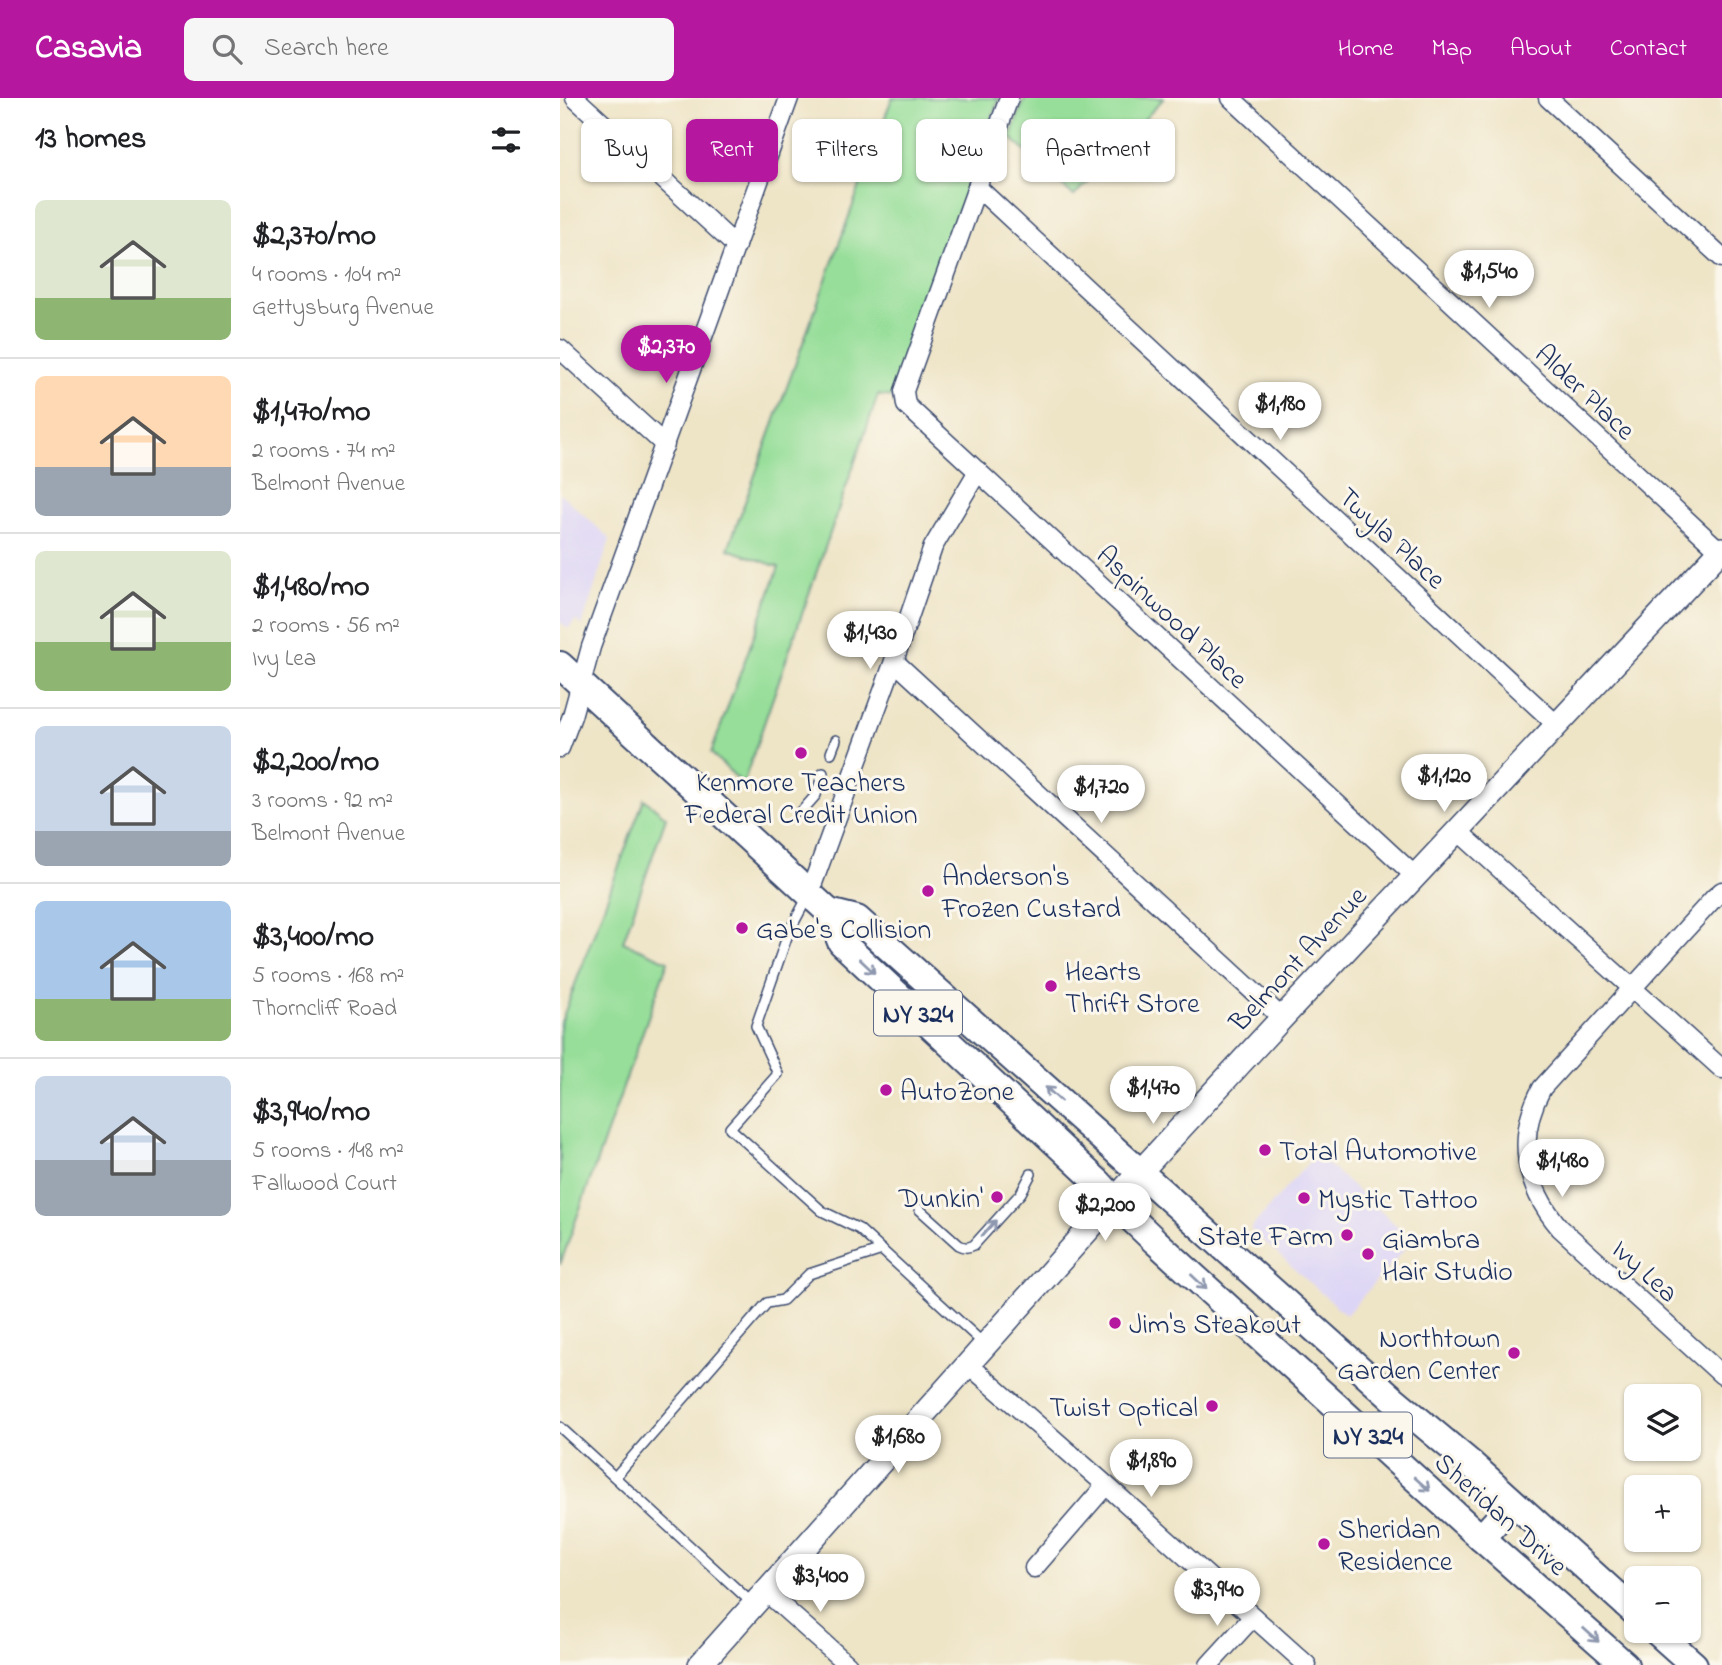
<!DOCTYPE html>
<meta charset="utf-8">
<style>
:root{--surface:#fff;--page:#f6f6f6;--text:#202124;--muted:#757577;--line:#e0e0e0;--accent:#b5179e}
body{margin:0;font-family:"Indie Flower",sans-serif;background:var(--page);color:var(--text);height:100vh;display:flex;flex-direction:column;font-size:26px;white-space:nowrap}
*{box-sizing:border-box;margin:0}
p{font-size:23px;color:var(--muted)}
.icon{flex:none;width:38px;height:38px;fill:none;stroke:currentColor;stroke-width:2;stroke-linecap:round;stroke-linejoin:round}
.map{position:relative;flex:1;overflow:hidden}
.panel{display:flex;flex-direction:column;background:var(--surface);width:560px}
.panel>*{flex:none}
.banner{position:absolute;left:21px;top:21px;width:665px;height:63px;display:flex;gap:14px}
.buttons{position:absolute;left:1064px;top:1286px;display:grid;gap:14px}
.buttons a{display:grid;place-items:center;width:77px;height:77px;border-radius:10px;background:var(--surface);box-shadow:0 2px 5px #0004;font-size:35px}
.price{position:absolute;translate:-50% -60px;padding:0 16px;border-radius:24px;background:#fff;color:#222;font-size:23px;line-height:46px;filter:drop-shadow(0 2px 4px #0008)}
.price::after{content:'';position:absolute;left:50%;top:42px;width:21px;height:16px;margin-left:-10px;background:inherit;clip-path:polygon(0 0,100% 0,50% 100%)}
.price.on{background:var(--accent);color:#fff}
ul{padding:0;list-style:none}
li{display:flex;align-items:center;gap:21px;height:175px;padding:0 35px}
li+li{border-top:2px solid var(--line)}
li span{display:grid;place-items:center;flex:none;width:196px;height:140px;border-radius:10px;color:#555}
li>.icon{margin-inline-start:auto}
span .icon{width:84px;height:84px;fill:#fffc;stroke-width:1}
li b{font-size:30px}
h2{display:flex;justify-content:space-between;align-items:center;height:84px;padding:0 35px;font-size:30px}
.chip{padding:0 24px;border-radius:10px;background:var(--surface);box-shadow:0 2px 5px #0004;font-size:24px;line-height:63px}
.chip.on{background:var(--accent);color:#fff}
header{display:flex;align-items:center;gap:42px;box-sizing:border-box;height:98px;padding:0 35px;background:var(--accent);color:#fff}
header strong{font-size:33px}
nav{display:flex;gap:38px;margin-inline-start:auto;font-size:24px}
.search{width:490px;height:63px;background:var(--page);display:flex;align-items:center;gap:18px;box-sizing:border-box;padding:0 24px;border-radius:10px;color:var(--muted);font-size:26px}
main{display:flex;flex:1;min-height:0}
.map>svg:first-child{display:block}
.built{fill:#ddd5f6}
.green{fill:#96de99;stroke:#58867c;stroke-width:2}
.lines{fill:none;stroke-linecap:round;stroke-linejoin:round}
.lane-casing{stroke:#3b4a6e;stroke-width:12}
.street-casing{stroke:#3b4a6e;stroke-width:21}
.secondary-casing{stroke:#3b4a6e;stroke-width:26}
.primary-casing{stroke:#3b4a6e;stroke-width:30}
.lane{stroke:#fff;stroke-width:9}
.street{stroke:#fff;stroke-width:18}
.secondary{stroke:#fff;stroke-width:23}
.primary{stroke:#fff;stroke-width:26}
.oneway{stroke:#8d97ae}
.poi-dot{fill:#b5179e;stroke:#fbf7ec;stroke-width:2.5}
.labels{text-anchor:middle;stroke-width:6;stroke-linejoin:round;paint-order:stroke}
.shield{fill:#fbf7ec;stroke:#5e6b89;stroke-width:2}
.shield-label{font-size:26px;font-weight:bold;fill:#1b2f5e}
.street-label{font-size:28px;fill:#1b2f5e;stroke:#fbf7ec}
.poi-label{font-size:28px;fill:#1b2f5e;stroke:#fbf7ec;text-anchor:start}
</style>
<header>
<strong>Casavia</strong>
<div class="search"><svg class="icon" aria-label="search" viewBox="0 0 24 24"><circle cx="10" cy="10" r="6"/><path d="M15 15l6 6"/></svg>Search here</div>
<nav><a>Home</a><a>Map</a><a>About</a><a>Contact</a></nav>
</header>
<main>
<section class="panel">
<h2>13 homes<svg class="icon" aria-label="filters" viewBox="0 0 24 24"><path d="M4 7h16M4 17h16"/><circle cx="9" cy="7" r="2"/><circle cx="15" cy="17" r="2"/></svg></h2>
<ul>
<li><span style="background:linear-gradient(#dfe7d0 70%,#8fb573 0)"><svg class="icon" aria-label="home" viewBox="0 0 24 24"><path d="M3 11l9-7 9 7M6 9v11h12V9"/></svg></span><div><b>$2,370/mo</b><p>4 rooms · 104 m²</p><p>Gettysburg Avenue</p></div></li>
<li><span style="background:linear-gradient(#ffd9b3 65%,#9aa5b1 0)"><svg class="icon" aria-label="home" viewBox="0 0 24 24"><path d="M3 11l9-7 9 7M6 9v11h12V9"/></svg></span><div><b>$1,470/mo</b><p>2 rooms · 74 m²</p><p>Belmont Avenue</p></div></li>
<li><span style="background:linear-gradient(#dfe7d0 65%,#8fb573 0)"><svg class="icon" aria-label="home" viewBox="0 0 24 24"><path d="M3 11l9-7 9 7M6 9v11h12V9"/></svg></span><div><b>$1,480/mo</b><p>2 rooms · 56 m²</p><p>Ivy Lea</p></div></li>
<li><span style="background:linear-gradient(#c9d6e8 75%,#9aa5b1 0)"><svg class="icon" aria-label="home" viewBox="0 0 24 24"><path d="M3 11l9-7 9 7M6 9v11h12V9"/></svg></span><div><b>$2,200/mo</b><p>3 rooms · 92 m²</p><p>Belmont Avenue</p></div></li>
<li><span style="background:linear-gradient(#a9c7e8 70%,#8fb573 0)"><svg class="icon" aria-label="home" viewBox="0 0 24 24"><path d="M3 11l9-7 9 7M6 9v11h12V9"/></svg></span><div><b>$3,400/mo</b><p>5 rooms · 168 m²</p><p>Thorncliff Road</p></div></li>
<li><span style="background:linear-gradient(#c9d6e8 60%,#9aa5b1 0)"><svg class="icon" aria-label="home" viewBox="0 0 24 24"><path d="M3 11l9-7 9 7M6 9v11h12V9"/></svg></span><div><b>$3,940/mo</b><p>5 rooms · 148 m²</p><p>Fallwood Court</p></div></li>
</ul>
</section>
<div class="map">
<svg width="1162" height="1567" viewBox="0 0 1162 1567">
<rect width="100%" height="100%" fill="#fbf7ec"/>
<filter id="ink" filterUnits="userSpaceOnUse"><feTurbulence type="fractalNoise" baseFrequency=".0143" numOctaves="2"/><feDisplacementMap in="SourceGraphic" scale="14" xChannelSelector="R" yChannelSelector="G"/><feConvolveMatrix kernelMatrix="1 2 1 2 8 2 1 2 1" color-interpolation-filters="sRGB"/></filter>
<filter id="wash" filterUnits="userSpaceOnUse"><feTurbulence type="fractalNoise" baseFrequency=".00686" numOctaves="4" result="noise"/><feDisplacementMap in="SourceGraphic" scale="28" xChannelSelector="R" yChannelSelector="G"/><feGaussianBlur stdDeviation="1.57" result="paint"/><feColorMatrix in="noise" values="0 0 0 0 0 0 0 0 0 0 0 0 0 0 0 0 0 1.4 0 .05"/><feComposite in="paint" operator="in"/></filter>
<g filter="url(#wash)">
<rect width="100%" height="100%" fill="#eee4c6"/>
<g class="built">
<path d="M0,395l50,46 -28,87 -6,-6 -8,9 -8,-7z"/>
<path d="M756,1056l97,86 -67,75 -96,-86z"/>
</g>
<g class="green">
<path d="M332,0h107l-107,299 -14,-2 -135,389 -32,-31 68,-186 -51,-18z"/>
<path d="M465,0h139l-90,98 -64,-59z"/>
<path d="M84,701l22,18 -43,125 45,19 -108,304v-240z"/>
</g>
</g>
<g filter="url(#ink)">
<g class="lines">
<defs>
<g id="lane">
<path d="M271,655l5,-13"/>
<path d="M241,714l15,-17 7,-22"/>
<path d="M247,800l-19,36 -32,92 22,48 -48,54 92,83 37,18 125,115"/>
<path d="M359,1111l40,36c6,3 9,3 15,0l47,-52 10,-19"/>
<path d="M0,1329l192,176"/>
<path d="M55,1379l152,-174 16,-3 26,-26 73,-24"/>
</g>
<g id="street">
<path d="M15,0l161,148"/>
<path d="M449,0l-105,293 2,14 509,471"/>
<path d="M671,0l489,453"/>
<path d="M988,0l174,160"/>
<path d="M417,89l580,538"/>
<path d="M0,251l105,96"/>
<path d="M334,563l388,357"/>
<path d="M0,650l12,-32 19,-69 198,-549"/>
<path d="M898,733l264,238"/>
<path d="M1162,793l-8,7 -172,190c-27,49 -17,99 18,140l162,147"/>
<path d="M249,796l85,-233 39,-114 45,-76"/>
<path d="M408,1266l138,121 201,180"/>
<path d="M474,1470l72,-83"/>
<path d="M205,1493l83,74"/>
<path d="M649,1567l44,-48"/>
</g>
<path id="secondary" d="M140,1567l428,-480 154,-167 440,-469"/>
<g id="primary">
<path d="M0,567l269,247 12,30 259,242 31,34 24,23 326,297 144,127"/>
<path d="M269,814l28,7 534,478 79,66 166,150"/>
<path d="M921,1440l32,-35"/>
<path d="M1096,1533l38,34"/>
</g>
</defs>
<use href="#lane" class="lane-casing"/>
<use href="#street" class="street-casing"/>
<use href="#secondary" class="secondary-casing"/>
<use href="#primary" class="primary-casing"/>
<use href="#lane" class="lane"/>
<use href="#street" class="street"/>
<use href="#secondary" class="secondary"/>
<use href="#primary" class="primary"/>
</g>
<defs><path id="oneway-shaft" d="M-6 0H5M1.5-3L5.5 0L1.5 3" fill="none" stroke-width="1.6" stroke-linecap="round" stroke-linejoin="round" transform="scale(1.75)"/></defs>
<g class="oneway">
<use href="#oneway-shaft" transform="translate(307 868) rotate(43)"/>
<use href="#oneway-shaft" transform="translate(493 996) rotate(-138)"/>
<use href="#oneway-shaft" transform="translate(429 1130) rotate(-48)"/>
<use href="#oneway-shaft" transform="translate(639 1184) rotate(43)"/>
<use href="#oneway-shaft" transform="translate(862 1386) rotate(42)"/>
<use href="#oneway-shaft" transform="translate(1031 1537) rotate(42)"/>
</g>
</g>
<g class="poi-dot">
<circle cx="241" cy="655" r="7"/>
<circle cx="368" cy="793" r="7"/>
<circle cx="182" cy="830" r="7"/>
<circle cx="491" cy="888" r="7"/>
<circle cx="326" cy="992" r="7"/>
<circle cx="705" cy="1052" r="7"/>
<circle cx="437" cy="1099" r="7"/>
<circle cx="744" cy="1100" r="7"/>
<circle cx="787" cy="1137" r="7"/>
<circle cx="808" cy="1156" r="7"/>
<circle cx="555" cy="1225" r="7"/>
<circle cx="954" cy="1255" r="7"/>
<circle cx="652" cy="1308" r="7"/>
<circle cx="764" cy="1446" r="7"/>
</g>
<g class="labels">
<g class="shield">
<rect x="314" y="892.5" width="88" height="45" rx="5"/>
<rect x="764" y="1314.5" width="88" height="45" rx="5"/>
</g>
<g class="shield-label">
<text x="358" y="924">NY 324</text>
<text x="808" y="1346">NY 324</text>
</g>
<g class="street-label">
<text transform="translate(1026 293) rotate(43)" y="10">Alder Place</text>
<text transform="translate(833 439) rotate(43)" y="10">Twyla Place</text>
<text transform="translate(613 518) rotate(43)" y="10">Aspinwood Place</text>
<text transform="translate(737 860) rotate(-47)" y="10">Belmont Avenue</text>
<text transform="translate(1086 1172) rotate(42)" y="10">Ivy Lea</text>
<text transform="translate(942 1415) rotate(42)" y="10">Sheridan Drive</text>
</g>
<g class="poi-label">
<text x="241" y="693" text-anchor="middle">Kenmore Teachers<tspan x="241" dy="32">Federal Credit Union</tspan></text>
<text x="382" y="787">Anderson's<tspan x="382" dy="32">Frozen Custard</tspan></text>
<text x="196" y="840">Gabe's Collision</text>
<text x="505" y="882">Hearts<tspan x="505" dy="32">Thrift Store</tspan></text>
<text x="340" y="1002">AutoZone</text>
<text x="719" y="1062">Total Automotive</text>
<text x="423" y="1109" text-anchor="end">Dunkin'</text>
<text x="758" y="1110">Mystic Tattoo</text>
<text x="773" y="1147" text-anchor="end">State Farm</text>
<text x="822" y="1150">Giambra<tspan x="822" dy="32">Hair Studio</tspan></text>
<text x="569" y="1235">Jim's Steakout</text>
<text x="940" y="1249" text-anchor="end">Northtown<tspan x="940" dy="32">Garden Center</tspan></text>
<text x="638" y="1318" text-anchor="end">Twist Optical</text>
<text x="778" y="1440">Sheridan<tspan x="778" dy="32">Residence</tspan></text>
</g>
</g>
</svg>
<div class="buttons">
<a><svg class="icon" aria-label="layers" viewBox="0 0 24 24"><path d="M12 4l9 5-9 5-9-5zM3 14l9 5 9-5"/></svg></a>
<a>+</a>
<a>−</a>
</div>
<b class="price" style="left:929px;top:212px">$1,540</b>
<b class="price on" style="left:106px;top:287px">$2,370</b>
<b class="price" style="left:720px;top:344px">$1,180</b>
<b class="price" style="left:310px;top:573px">$1,430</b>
<b class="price" style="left:884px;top:716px">$1,120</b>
<b class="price" style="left:541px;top:727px">$1,720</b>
<b class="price" style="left:593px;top:1028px">$1,470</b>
<b class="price" style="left:1002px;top:1101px">$1,480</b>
<b class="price" style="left:545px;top:1145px">$2,200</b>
<b class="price" style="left:338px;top:1377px">$1,680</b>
<b class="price" style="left:591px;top:1401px">$1,890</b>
<b class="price" style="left:260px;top:1516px">$3,400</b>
<b class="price" style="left:657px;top:1530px">$3,940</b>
<div class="banner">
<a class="chip">Buy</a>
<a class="chip on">Rent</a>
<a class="chip">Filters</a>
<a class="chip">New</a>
<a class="chip">Apartment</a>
</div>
</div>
</main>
